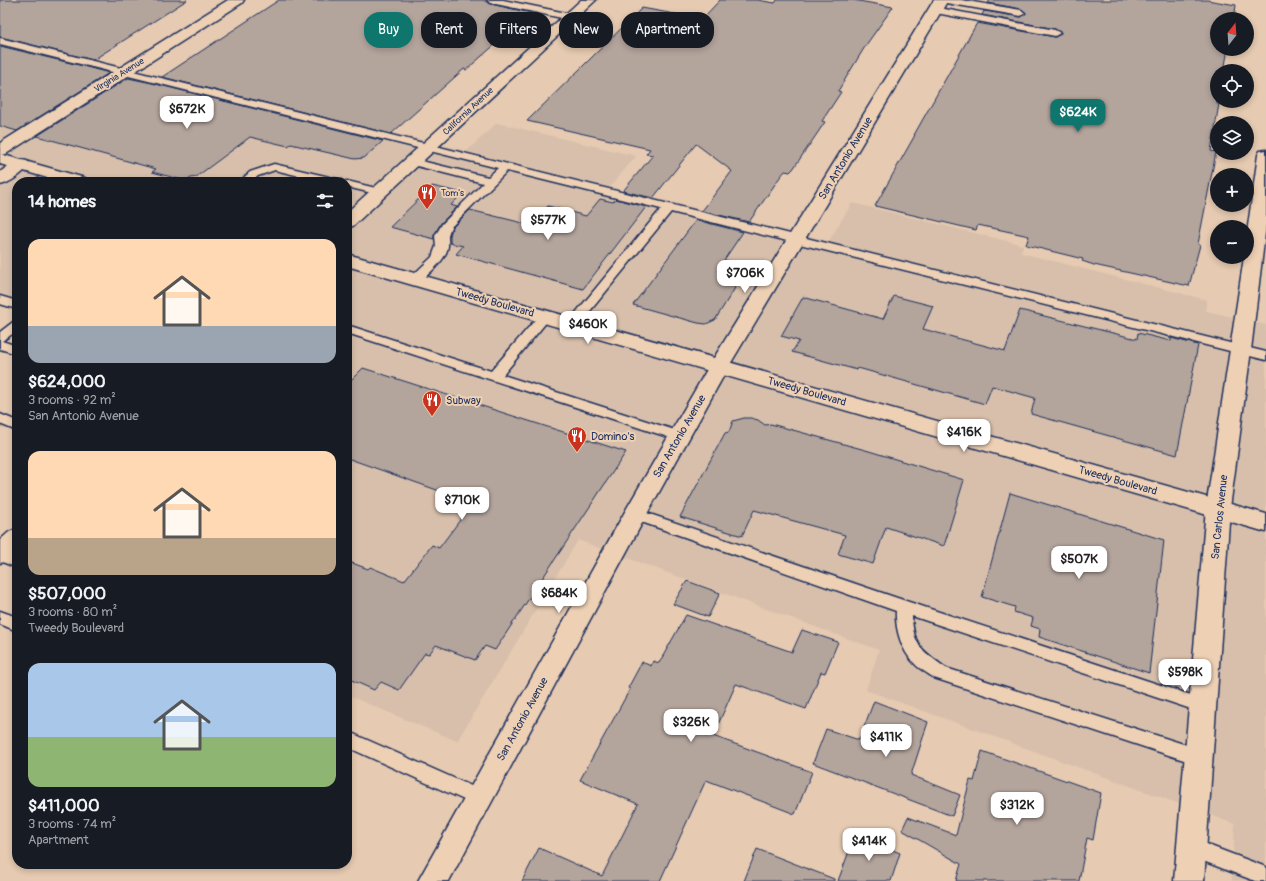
<!DOCTYPE html>
<meta charset="utf-8">
<style>
:root{--surface:#171b24;--page:#242831;--text:#f1f3f6;--muted:#9ea1a6;--accent:#0f766e}
body{margin:0;font-family:Pangolin,sans-serif;background:var(--page);color:var(--text);height:100vh;display:flex;flex-direction:column;font-size:15px;white-space:nowrap}
*{box-sizing:border-box;margin:0}
p{font-size:13px;color:var(--muted)}
.icon{flex:none;width:22px;height:22px;fill:none;stroke:currentColor;stroke-width:2;stroke-linecap:round;stroke-linejoin:round}
.map{position:relative;flex:1;overflow:hidden}
.details{position:absolute;left:12px;top:177px;width:340px;height:692px;display:flex;flex-direction:column;background:var(--surface);border-radius:16px;box-shadow:0 2px 6px #0003}
.details>*{flex:none}
.guide{position:absolute;left:364px;top:12px;width:380px;height:36px;display:flex;gap:8px}
.needle{width:26px;rotate:17deg}
.tools{position:absolute;left:1210px;top:12px;display:grid;gap:8px}
.tools a{display:grid;place-items:center;width:44px;height:44px;border-radius:50%;background:var(--surface);box-shadow:0 2px 6px #0003;font-size:20px}
.price{position:absolute;translate:-50% -34px;padding:0 9px;border-radius:8px;background:#fff;color:#222;font-size:13px;line-height:26px;filter:drop-shadow(0 1px 2px #0008)}
.price::after{content:'';position:absolute;left:50%;top:24px;width:12px;height:9px;margin-left:-6px;background:inherit;clip-path:polygon(0 0,100% 0,50% 100%)}
.price.active{background:var(--accent);color:#fff}
ul{padding:0;list-style:none}
li{display:grid;align-content:center;gap:8px;height:212px;padding:0 16px}
li span{display:grid;place-items:center;height:124px;border-radius:12px;color:#555}
li>.icon{margin-inline-start:auto}
span .icon{width:72px;height:72px;fill:#fffc;stroke-width:1}
li b{font-size:17px}
h2{display:flex;justify-content:space-between;align-items:center;height:48px;padding:0 16px;font-size:17px}
.chip{padding:0 14px;border-radius:16px;background:var(--surface);box-shadow:0 2px 6px #0003;font-size:14px;line-height:36px}
.chip.active{background:var(--accent);color:#fff}
.map>svg:first-child{display:block}
.built{fill:#d7bfab}
.building{fill:#b3a49c;stroke:#1b2f5e}
.lines{fill:none;stroke-linecap:round;stroke-linejoin:round}
.service-casing{stroke:#1b2f5e;stroke-width:3}
.minor-casing{stroke:#1b2f5e;stroke-width:3}
.secondary-casing{stroke:#1b2f5e;stroke-width:3}
.service{fill:#eed0b4;fill-rule:evenodd}
.minor{fill:#eed0b4;fill-rule:evenodd}
.secondary{fill:#eed0b4;fill-rule:evenodd}
.labels{text-anchor:middle;stroke-width:4;stroke-linejoin:round;paint-order:stroke}
.far-street-label{font-size:9px;fill:#1b2f5e;stroke:#eed0b4}
.far-poi-label{font-size:9px;fill:#1b2f5e;stroke:#eed0b4;text-anchor:start}
.street-label{font-size:11px;fill:#1b2f5e;stroke:#eed0b4}
.poi-label{font-size:11px;fill:#1b2f5e;stroke:#eed0b4;text-anchor:start}
</style>
<div class="map">
<svg width="1266" height="881" viewBox="0 0 1266 881">
<rect width="100%" height="100%" fill="#e6cab1"/>
<filter id="ink" filterUnits="userSpaceOnUse"><feTurbulence type="fractalNoise" baseFrequency=".025" numOctaves="2"/><feDisplacementMap in="SourceGraphic" scale="8" xChannelSelector="R" yChannelSelector="G"/><feConvolveMatrix kernelMatrix="1 2 1 2 8 2 1 2 1" color-interpolation-filters="sRGB"/></filter>
<g filter="url(#ink)">
<path class="built" d="M0,36l467,115 30,-28 139,33 -26,31 219,54 23,-38 171,42 -2,8 186,47 -1,11 60,14v556h-34l3,-57 -369,-134 13,-40 -301,-110 -121,201 -110,-46v-513h-330v117l-17,-5z"/>
<g class="building">
<path d="M0,0h187l-94,60 -93,-23z"/>
<path d="M279,0h204l8,4 40,9 -65,57 -2,-1 -73,65 -229,-57z"/>
<path d="M720,0h37l18,3 2,-3h76l40,7 -27,38 -28,46 3,1 -19,29 3,1 -32,47 -3,3 -5,-1 -5,6 -31,45 -47,-11 30,-40 -36,-27 -43,54 -30,-7 30,-36 -7,-1 4,-5 -123,-28 115,-113 60,11z"/>
<path d="M990,0h217l29,5 -2,14h-17v30h11l-4,22h-7v33h2l-8,47 5,1 -18,92 2,1 -11,41 -95,-21 -12,-4 1,-2 -57,-14 3,-9 -51,-11 -2,5 -101,-24 40,-71h-1l63,-112 78,14 6,-3 -6,-5 -73,-14 2,-4 37,6 5,-4 -5,-4 -33,-6z"/>
<path d="M0,46l83,20 26,7 -92,58 -17,-5z"/>
<path d="M128,78l24,5 231,58 -19,17 -9,1 -64,-15 -3,2 -38,-9 -54,40 -13,3 -31,-8 4,-3 -119,-33z"/>
<path d="M432,186l31,7 -12,12 6,2 -16,16 -7,12v4l-44,-12z"/>
<path d="M600,199l13,3 3,-3 30,8 -63,82 -127,-35 7,-8 -13,-3v-7l2,-8 18,-18 61,15 17,-19 38,10z"/>
<path d="M696,220l47,12 -19,28 23,6 -13,21 1,1 -20,32 -9,4 -8,-1 -65,-18z"/>
<path d="M894,296l39,10 -10,23 82,22 15,-41 117,29 1,-6 33,8v-3l27,7 -21,110 -146,-41 4,-16 -43,-12 -7,18 -127,-36 -1,2 -65,-18 7,-11 -18,-5 22,-39 80,22z"/>
<path d="M363,368l263,84 -131,198 -10,-4 -10,14 -39,-15 -7,9 -4,-1 -26,37 -18,-8 -7,8 -27,-12v-117l21,8 2,-2 34,14 28,-36 7,3 33,-44 -8,-3 1,-1 -118,-42v-74z"/>
<path d="M744,418h7l7,2 7,5 6,-1 98,27 95,29 -20,66 -58,-19 -13,37 -35,-10 7,-19 -91,-25 -12,26 -62,-19 45,-84 4,-1 4,-11z"/>
<path d="M1010,493l154,47 -15,133 -110,-36 1,-8 -9,-3 2,-8 -19,-6 1,-5 -33,-10z"/>
<path d="M687,581l33,12 -12,24 -35,-13z"/>
<path d="M686,615l106,37 10,-22 36,12 -13,31 -4,-1 -15,37 -70,-25 -23,52 99,36 -17,42 -89,-34 -46,101h-138l17,-33 63,28 36,-72 -58,-24 50,-91 -2,-1 14,-26 9,4 2,-5 6,2z"/>
<path d="M874,701l54,21 -17,53 49,20 -8,21 -139,-53 13,-34 33,11z"/>
<path d="M982,751l119,42 -8,47 -6,-2 -8,43h-123l5,-17 -59,-34 6,-13 48,18 14,-55 4,1z"/>
<path d="M855,835l45,18 -9,28h-53z"/>
<path d="M757,849l77,30v2h-90z"/>
</g>
<g class="lines">
<defs>
<g id="service">
<path d="M487,0h16l68,14 4,3 -4,3 -80,-17z"/>
<path d="M942,0h19l60,10 4,3 -4,3 -75,-13z"/>
<path d="M934,7l121,23 5,3 -5,3 -124,-24 -1,-2 1,-2z"/>
<path d="M0,38l1266,314v8l-595,-148 -94,115h-8l-2,-3 2,-3 92,-112 -154,-38 -56,56c-5,12 -2,9 -3,19 -2,15 -18,26 -28,36h-8l-2,-3 2,-3 20,-19 4,-11 -1,-10 7,-12 41,-41 -74,-19 -1,-2 1,-2 4,-1 75,18 10,-9 -498,-124z"/>
<path d="M274,164l68,16 1,2 4,-1 37,9 2,2 -6,3 -33,-8v-5h-23l-49,-12 -17,6 -7,6h-12l11,-10z"/>
<path d="M0,296l17,5v8l-17,-5z"/>
<path d="M545,312l4,1 2,3 -2,3 -46,56 181,58 2,3 -2,3 -5,2 -5,-2 -327,-106v-8l144,46 50,-58z"/>
<path d="M17,321v10l-15,10 15,5v8l-17,-5v-17l13,-10z"/>
<path d="M0,414l17,7v10l-17,-7z"/>
<path d="M635,509l274,93 300,99 3,5 -3,5 -6,2 -291,-97c1,31 11,35 34,52l253,81 6,2 3,6 -3,6 -6,2 -265,-87c-6,-5 -15,-9 -20,-15 -13,-13 -19,-35 -18,-52l-266,-93 -2,-4 2,-4z"/>
<path d="M0,549l17,7v12l-17,-7z"/>
<path d="M0,611l17,6v14l-17,-7z"/>
<path d="M347,731l138,61 3,6 -3,6 -6,2 -6,-2 -126,-57z"/>
<path d="M1192,839l74,28v14h-11l-70,-27 -2,-6 2,-6z"/>
</g>
<g id="minor">
<path d="M228,0h16l-2,3 -236,151 -6,1v-12z"/>
<path d="M934,0h14l-219,366 -82,148 -198,367h-31l209,-373 82,-142z"/>
<path d="M1266,150v75l-15,125 -21,158 -26,373h-30l32,-373 38,-251h3v-24l11,-78 2,-4z"/>
<path d="M21,160l6,1 2,4c-5,8 -19,18 -29,20v-13l15,-11z"/>
</g>
<g id="secondary">
<path d="M581,0h15l-243,226 -6,1v-15z"/>
<path d="M0,154l85,24 3,4h-27l-61,-18z"/>
<path d="M347,254l919,260v18l-919,-266z"/>
<path d="M17,529v23l-8,9 -9,2v-23l9,-8z"/>
</g>
</defs>
<use href="#service" class="service-casing"/>
<use href="#minor" class="minor-casing"/>
<use href="#secondary" class="secondary-casing"/>
<use href="#service" class="service"/>
<use href="#minor" class="minor"/>
<use href="#secondary" class="secondary"/>
</g>
</g>
<defs>
<symbol id="restaurant-pin" viewBox="-11 -11 22 30"><path d="M0 17L-7.5 6A9.5 9.5 0 1 1 7.5 6Z" fill="#c8321e" stroke="#eed0b4"/><path d="M-5-6h1v4h1v-4h1v4h1v-4h1v5L-1.5 .5V6h-2V.5L-5-1ZM5-6V6H3V1.5H1.5Q1.5-4 5-6Z" fill="#fff"/></symbol>
</defs>
<g fill-rule="evenodd">
<use href="#restaurant-pin" x="416" y="182" width="22" height="30"/>
<use href="#restaurant-pin" x="421" y="389" width="22" height="30"/>
<use href="#restaurant-pin" x="566" y="425" width="22" height="30"/>
</g>
<g class="labels">
<g class="far-street-label">
<text transform="translate(119 75) rotate(-32)" y="3">Virginia Avenue</text>
<text transform="translate(468 111) rotate(-43)" y="3">California Avenue</text>
</g>
<g class="far-poi-label">
<text x="441" y="196">Tom's</text>
</g>
<g class="street-label">
<text transform="translate(845 158) rotate(-59)" y="4">San Antonio Avenue</text>
<text transform="translate(495 302) rotate(16)" y="4">Tweedy Boulevard</text>
<text transform="translate(807 391) rotate(16)" y="4">Tweedy Boulevard</text>
<text transform="translate(679 436) rotate(-60)" y="4">San Antonio Avenue</text>
<text transform="translate(1118 480) rotate(16)" y="4">Tweedy Boulevard</text>
<text transform="translate(1219 517) rotate(-84)" y="4">San Carlos Avenue</text>
<text transform="translate(522 719) rotate(-61)" y="4">San Antonio Avenue</text>
</g>
<g class="poi-label">
<text x="446" y="404">Subway</text>
<text x="591" y="440">Domino's</text>
</g>
</g>
</svg>
<div class="tools">
<a><svg class="needle" viewBox="-14 -14 28 28"><path d="M0-13l5 13h-10z" fill="#e53935"/><path d="M0 13l5-13h-10z" fill="#9ea1a6"/></svg></a>
<a><svg class="icon" aria-label="locate" viewBox="0 0 24 24"><circle cx="12" cy="12" r="6"/><path d="M12 2v4M12 18v4M2 12h4M18 12h4"/></svg></a>
<a><svg class="icon" aria-label="layers" viewBox="0 0 24 24"><path d="M12 4l9 5-9 5-9-5zM3 14l9 5 9-5"/></svg></a>
<a>+</a>
<a>−</a>
</div>
<b class="price" style="left:187px;top:130px">$672K</b>
<b class="price active" style="left:1078px;top:133px">$624K</b>
<b class="price" style="left:548px;top:241px">$577K</b>
<b class="price" style="left:745px;top:294px">$706K</b>
<b class="price" style="left:588px;top:345px">$460K</b>
<b class="price" style="left:964px;top:453px">$416K</b>
<b class="price" style="left:462px;top:521px">$710K</b>
<b class="price" style="left:1079px;top:580px">$507K</b>
<b class="price" style="left:559px;top:614px">$684K</b>
<b class="price" style="left:1185px;top:693px">$598K</b>
<b class="price" style="left:691px;top:743px">$326K</b>
<b class="price" style="left:886px;top:758px">$411K</b>
<b class="price" style="left:1017px;top:826px">$312K</b>
<b class="price" style="left:869px;top:862px">$414K</b>
<div class="guide">
<a class="chip active">Buy</a>
<a class="chip">Rent</a>
<a class="chip">Filters</a>
<a class="chip">New</a>
<a class="chip">Apartment</a>
</div>
<section class="details">
<h2>14 homes<svg class="icon" aria-label="filters" viewBox="0 0 24 24"><path d="M4 7h16M4 17h16"/><circle cx="9" cy="7" r="2"/><circle cx="15" cy="17" r="2"/></svg></h2>
<ul>
<li><span style="background:linear-gradient(#ffd9b3 70%,#9aa5b1 0)"><svg class="icon" aria-label="home" viewBox="0 0 24 24"><path d="M3 11l9-7 9 7M6 9v11h12V9"/></svg></span><div><b>$624,000</b><p>3 rooms · 92 m²</p><p>San Antonio Avenue</p></div></li>
<li><span style="background:linear-gradient(#ffd9b3 70%,#b9a48a 0)"><svg class="icon" aria-label="home" viewBox="0 0 24 24"><path d="M3 11l9-7 9 7M6 9v11h12V9"/></svg></span><div><b>$507,000</b><p>3 rooms · 80 m²</p><p>Tweedy Boulevard</p></div></li>
<li><span style="background:linear-gradient(#a9c7e8 60%,#8fb573 0)"><svg class="icon" aria-label="home" viewBox="0 0 24 24"><path d="M3 11l9-7 9 7M6 9v11h12V9"/></svg></span><div><b>$411,000</b><p>3 rooms · 74 m²</p><p>Apartment</p></div></li>
</ul>
</section>
</div>
